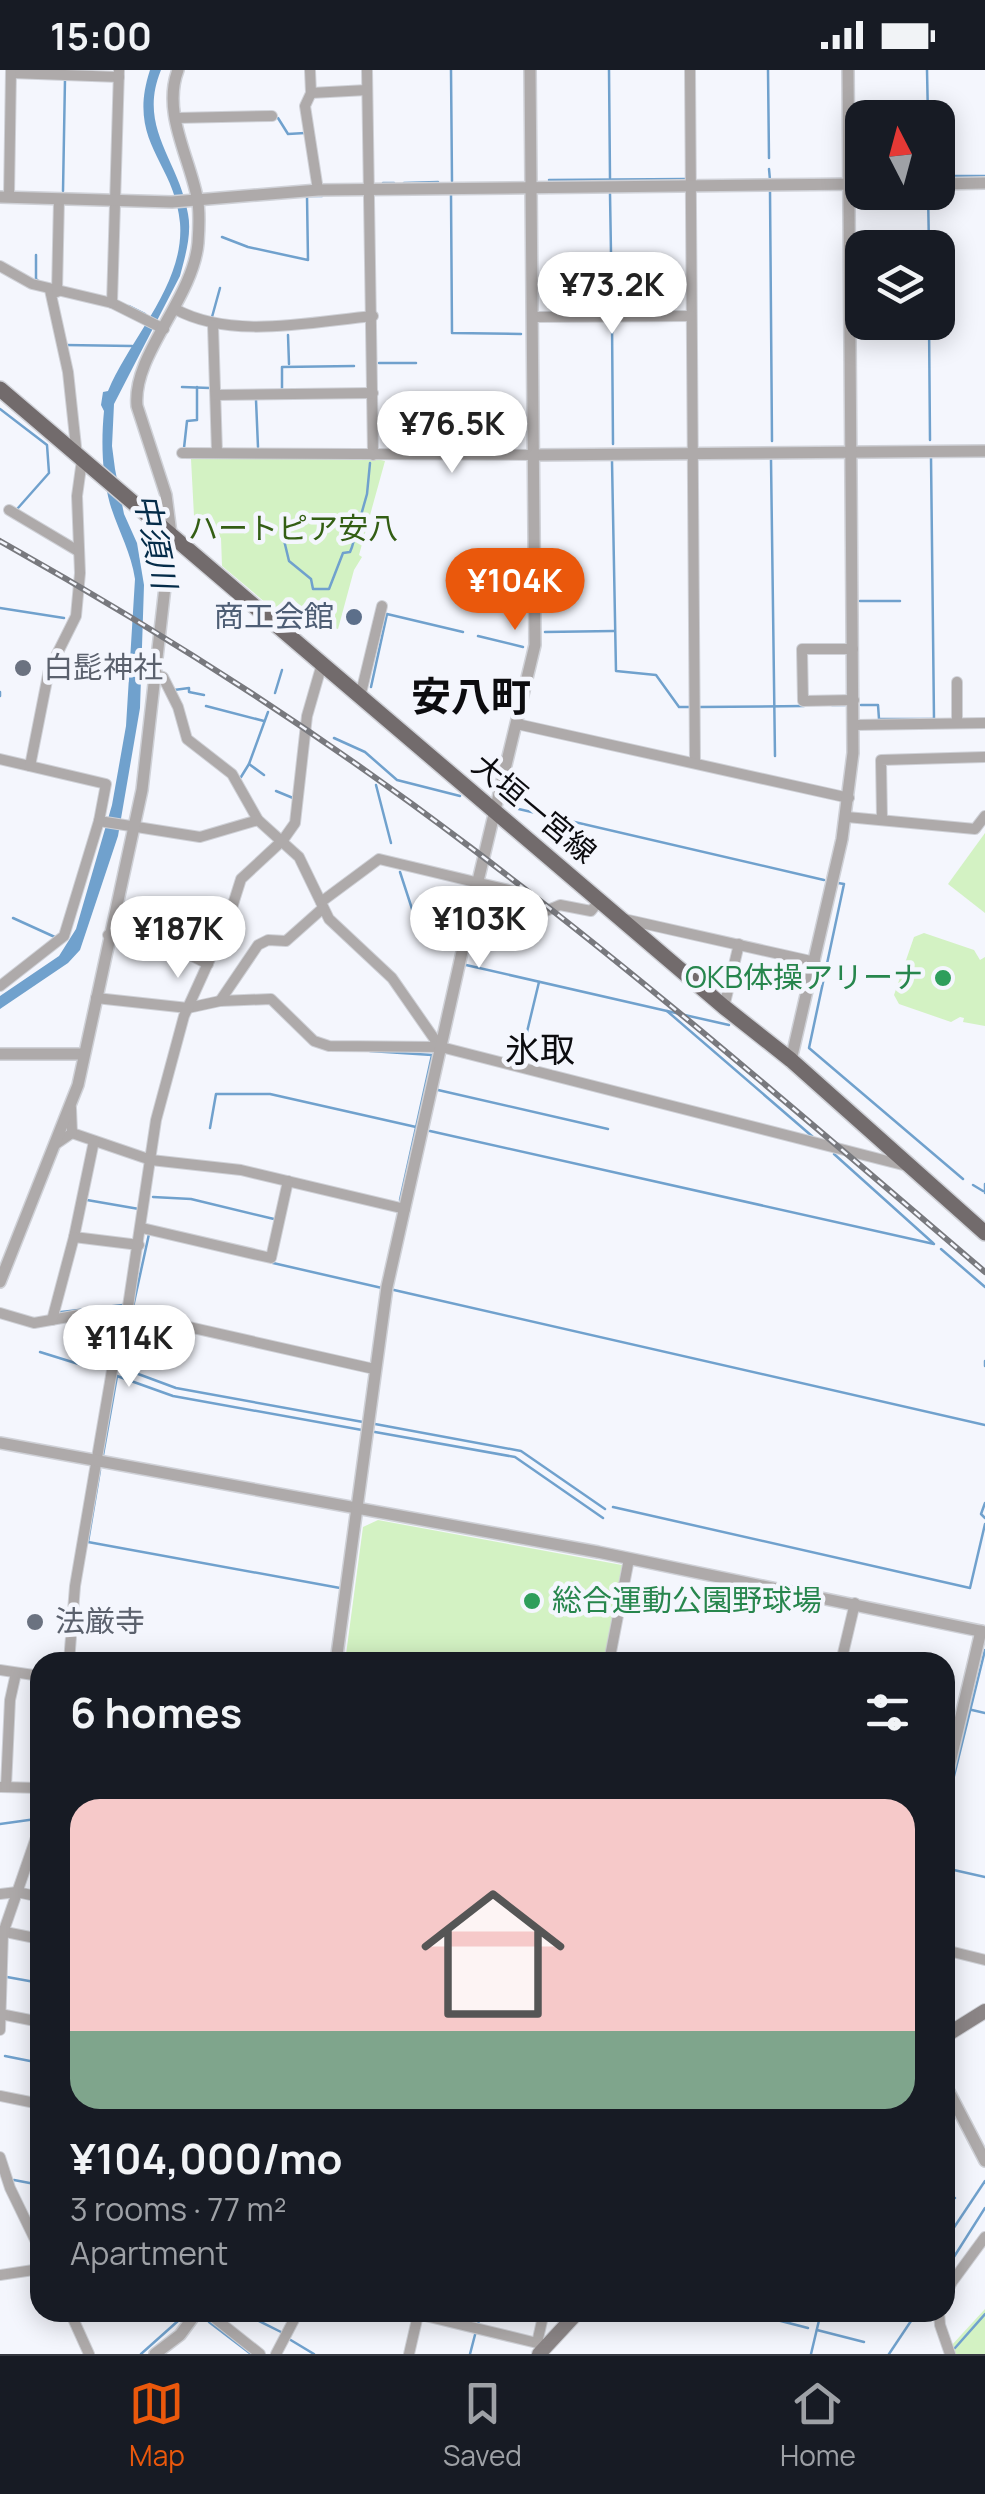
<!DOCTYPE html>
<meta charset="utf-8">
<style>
:root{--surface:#171b24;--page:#242831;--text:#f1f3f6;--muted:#9ea1a6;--line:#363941;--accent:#ea580c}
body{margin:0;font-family:Manrope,"Noto Sans JP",sans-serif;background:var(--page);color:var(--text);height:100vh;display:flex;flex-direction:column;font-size:38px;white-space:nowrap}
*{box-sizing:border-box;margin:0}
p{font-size:32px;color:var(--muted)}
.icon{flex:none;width:55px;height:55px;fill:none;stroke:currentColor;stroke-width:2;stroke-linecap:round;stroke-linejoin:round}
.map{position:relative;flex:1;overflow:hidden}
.side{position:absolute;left:30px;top:1582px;width:925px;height:670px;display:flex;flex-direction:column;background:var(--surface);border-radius:30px;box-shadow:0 5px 25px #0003}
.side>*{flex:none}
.needle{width:65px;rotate:354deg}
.tools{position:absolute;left:845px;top:30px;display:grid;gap:20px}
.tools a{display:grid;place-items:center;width:110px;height:110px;border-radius:20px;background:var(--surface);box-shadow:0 5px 25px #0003;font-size:50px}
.price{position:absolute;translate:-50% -85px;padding:0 22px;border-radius:35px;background:#fff;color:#222;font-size:32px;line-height:65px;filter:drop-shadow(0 2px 5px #0008)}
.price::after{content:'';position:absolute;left:50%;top:60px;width:30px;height:22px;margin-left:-15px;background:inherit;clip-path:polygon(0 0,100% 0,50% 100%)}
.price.selected{background:var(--accent);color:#fff}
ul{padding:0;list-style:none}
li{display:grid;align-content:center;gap:20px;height:530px;padding:0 40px}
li+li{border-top:2px solid var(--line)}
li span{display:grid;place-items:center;height:310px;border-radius:30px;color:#555}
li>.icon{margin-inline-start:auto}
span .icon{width:180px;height:180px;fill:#fffc;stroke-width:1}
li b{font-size:42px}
h2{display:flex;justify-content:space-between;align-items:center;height:120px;padding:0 40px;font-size:42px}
.status{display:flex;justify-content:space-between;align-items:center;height:70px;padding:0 50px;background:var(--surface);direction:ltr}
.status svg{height:28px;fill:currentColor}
.tabs{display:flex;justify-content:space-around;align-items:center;height:140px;border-top:2px solid var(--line);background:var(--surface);font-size:28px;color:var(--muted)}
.tabs a{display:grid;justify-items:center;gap:5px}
.tabs .selected{color:var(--accent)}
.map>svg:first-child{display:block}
.green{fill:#d3f2c3}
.water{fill:#70a1cd}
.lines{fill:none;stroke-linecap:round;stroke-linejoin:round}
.stream{stroke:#70a1cd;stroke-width:2.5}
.minor-casing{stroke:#cfd1d7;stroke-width:12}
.tertiary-casing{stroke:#cfd1d7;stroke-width:14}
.secondary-casing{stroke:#cfd1d7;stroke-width:16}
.primary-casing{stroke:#cfd1d7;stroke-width:18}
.minor{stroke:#aeaaaa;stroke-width:10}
.tertiary{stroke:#aeaaaa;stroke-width:11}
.secondary{stroke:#8b8586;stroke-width:14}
.primary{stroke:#726b6c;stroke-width:15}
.rail-casing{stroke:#78797e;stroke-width:6}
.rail{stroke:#f4f6fd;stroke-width:2.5;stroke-dasharray:8;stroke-linecap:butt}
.service-dot{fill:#5c6f8a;stroke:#f4f6fd;stroke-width:4}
.worship-dot{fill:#6b7280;stroke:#f4f6fd;stroke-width:4}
.leisure-dot{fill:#2e9e5b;stroke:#f4f6fd;stroke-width:4}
.labels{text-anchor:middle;stroke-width:9;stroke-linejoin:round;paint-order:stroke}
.park-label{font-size:30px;fill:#335e14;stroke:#f4f6fd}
.service-label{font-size:30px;fill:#4e5e75;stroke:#f4f6fd;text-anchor:end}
.worship-label{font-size:30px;fill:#5b616d;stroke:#f4f6fd;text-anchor:start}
.street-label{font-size:30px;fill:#0c0c0f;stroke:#f4f6fd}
.leisure-label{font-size:30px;fill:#27864d;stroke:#f4f6fd;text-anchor:end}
.water-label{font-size:32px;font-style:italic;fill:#052c49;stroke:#f4f6fd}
.quarter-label{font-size:35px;fill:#0c0c0f;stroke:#f4f6fd}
.district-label{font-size:40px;font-weight:bold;fill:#0c0c0f;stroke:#f4f6fd}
</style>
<div class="status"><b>15:00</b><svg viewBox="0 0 49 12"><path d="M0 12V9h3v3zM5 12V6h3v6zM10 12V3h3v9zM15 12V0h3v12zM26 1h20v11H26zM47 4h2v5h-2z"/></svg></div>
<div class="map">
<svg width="985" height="2284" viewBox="0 0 985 2284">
<rect width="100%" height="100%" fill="#f4f6fd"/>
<g class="green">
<path d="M368,387l17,4 -26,94 3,2 -8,13 -16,59 -36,-10 -5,10 -75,-63 -1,-28 -27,-22 -3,-57z"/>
<path d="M985,763v80l-37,-29z"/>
<path d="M924,863l50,17 6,10 5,-3v69l-22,-4 1,-4 -4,-1 -9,5 -52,-18 -5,-9 20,-58z"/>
<path d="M378,1450l244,45 -17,97h-260l18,-135z"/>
<path d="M985,2239v45h-31l-3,-8z"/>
</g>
<path class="water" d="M150,0h11c-24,58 18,90 27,144 4,20 -3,43 -8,62l-66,128 -2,42 3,23 9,45 13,29 7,42 -4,123 -22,128 -38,114 -12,13 -68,46v-13l59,-40 17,-27 36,-124 14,-79 9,-147c-4,-27 -17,-49 -25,-75 -8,-30 -9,-62 -6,-93l-3,-6 2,-13 5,-1c22,-53 77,-107 72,-168 -5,-62 -54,-80 -30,-153z"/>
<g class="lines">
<g class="stream">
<path d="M451,0l1,111"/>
<path d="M609,0l1,108"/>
<path d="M768,0l1,88"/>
<path d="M927,0l1,48"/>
<path d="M278,48l10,16 17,-1"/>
<path d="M769,99l1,11"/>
<path d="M938,106h47"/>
<path d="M549,110l136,-1"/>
<path d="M383,113h11"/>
<path d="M404,113l34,-1"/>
<path d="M63,121l2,-112"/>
<path d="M770,121l2,250"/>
<path d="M928,122l1,56"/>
<path d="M451,124l1,139 69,1"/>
<path d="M610,124l2,118"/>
<path d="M856,128l6,-6"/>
<path d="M222,167l26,10 60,13 -1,-64h15"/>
<path d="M36,185v24l3,3"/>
<path d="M129,236l16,8"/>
<path d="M212,247l8,-29"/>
<path d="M612,252l1,122"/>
<path d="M929,252l1,118"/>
<path d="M288,265l1,29"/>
<path d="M65,275l67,1"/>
<path d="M379,293h37"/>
<path d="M182,317l28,1"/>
<path d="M282,319v-22l72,-1"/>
<path d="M256,330l2,47"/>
<path d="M0,339l47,36 2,28 -31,35"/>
<path d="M184,378l3,-27 10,-1v-33"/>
<path d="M931,387l3,262"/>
<path d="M771,390l4,296"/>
<path d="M612,391l4,210 40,4 23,32h11"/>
<path d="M283,466l6,25 22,18 2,10h16l14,-36 7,-1 2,-5 15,-53 3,-31"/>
<path d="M860,531h40"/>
<path d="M0,538l64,10"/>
<path d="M545,562l69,-1"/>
<path d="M478,566l45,11"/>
<path d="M371,617l16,-73 76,18"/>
<path d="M174,620l15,-2v4l15,3"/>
<path d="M0,622v4"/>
<path d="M275,623l7,-23"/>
<path d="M832,635h13"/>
<path d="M861,635h17l1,14h54"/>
<path d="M206,636l58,15"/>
<path d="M700,637l104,-1"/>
<path d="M334,668l31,14 32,28 63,16"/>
<path d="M249,694l15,11"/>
<path d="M241,707l8,-13 19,-52"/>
<path d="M376,715l15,58"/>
<path d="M276,721l17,7"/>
<path d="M510,737l314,73"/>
<path d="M400,802l14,43 42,28"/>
<path d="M838,813l6,1 -35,164 154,131"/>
<path d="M13,848l44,20"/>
<path d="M466,895l201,46 146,126"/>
<path d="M667,941l62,14"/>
<path d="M370,981l62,4 -32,145"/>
<path d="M520,991l19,-79"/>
<path d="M438,1020l170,39"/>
<path d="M210,1058l6,-34h54l146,33"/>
<path d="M430,1061l504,113"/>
<path d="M834,1084l99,89"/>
<path d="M985,1114v9"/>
<path d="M973,1115l10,6"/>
<path d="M153,1127l38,2 83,20"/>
<path d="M87,1130l52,9"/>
<path d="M941,1179l44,38"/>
<path d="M273,1193l109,25"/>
<path d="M394,1220l591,135"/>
<path d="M133,1237l16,-73"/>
<path d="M61,1242l62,-7"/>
<path d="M130,1250l-8,48 54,20 187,34"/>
<path d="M40,1282l45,14 21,2"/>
<path d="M985,1291v5"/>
<path d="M375,1354l146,27 84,58"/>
<path d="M375,1362l140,25 88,61"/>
<path d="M103,1385l14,-79 56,20 189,34"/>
<path d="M100,1400l-12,72 252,46"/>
<path d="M985,1433l-4,11 4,4"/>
<path d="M613,1437l357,81 15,-64"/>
<path d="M945,1636l8,2"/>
<path d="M972,1640l13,3"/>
<path d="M952,1714l33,-134"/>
<path d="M945,1740l4,-18"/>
<path d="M0,1754l36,-5"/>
<path d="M945,1798l40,9"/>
<path d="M7,1907l33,6"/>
<path d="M5,1986l35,7"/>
<path d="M14,2110l26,5"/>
<path d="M945,2126l10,2"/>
<path d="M945,2171l40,-60"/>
<path d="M945,2201l40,-63"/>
<path d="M251,2242l-2,4 34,17"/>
<path d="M746,2242l62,16"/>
<path d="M209,2252l42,32"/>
<path d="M478,2254l3,-12"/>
<path d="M817,2260l47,12"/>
<path d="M289,2269l25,15"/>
<path d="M955,2278l30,-34"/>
<path d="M141,2284l47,-42"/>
<path d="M470,2284l6,-23"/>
<path d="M811,2284l10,-42"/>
<path d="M889,2284l28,-42"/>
</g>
<defs>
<g id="minor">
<path d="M310,0l1,23 -6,13 13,84"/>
<path d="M367,0l6,385"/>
<path d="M690,0l5,693"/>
<path d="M11,3l108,4"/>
<path d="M311,23l56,-3"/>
<path d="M175,48l97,-2"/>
<path d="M9,127l2,-127"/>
<path d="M0,196l32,18 80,19 52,26"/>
<path d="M50,220l18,82 9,84"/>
<path d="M57,222l2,-93"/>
<path d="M112,233l7,-233"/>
<path d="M175,239c57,31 135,13 198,7"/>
<path d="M533,247l158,-1"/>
<path d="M213,255l4,128"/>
<path d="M216,325l157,-2"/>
<path d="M182,383l352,2"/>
<path d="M9,440l69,41"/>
<path d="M853,579h-51l1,52 51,-1"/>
<path d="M156,605l7,2 15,30 9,32 45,35 26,46 41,37 30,62 63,59 48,69"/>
<path d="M957,612v41"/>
<path d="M360,627l22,-91"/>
<path d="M517,654l332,74"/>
<path d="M854,655l131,-2"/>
<path d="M0,689l106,25 -7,37 101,16 58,-17"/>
<path d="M30,696l19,-96 27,-54 4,-43 -3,-77 5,-36"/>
<path d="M847,747l128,12 10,-13"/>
<path d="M882,749l-1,-59 104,-3"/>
<path d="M321,832l58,-43 134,32 28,22 19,-8 31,6 8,-10"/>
<path d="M624,849l191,43"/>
<path d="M108,865l44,1 56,28"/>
<path d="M0,916l64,-50 35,-115"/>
<path d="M96,928l92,10 32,-7 51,-2 43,42 15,5 112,1 466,119"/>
<path d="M220,931l38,-56 10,-5 18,1 36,-32"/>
<path d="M724,937l15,-63"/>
<path d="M72,1063l79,27 90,10 164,39"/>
<path d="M94,1071l-20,96 65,8"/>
<path d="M56,1074l16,-11 -1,-25"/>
<path d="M142,1158l129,30 17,-77"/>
<path d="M0,1243l34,10 68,-12 25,2 247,56"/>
<path d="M127,1243l29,-193 28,-104 45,-99 12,-38 42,-39 12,-17 12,-107 15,-52"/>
<path d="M52,1250l22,-83"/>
<path d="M69,1592l6,-76 47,-274"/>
<path d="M609,1592l20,-103"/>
<path d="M841,1592l14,-59"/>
<path d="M0,1600l40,6"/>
<path d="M1,1717l39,1"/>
<path d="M6,1717l4,-87 6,-27"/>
<path d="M0,1824l17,-2 23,5"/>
<path d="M0,1861l40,8"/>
<path d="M945,1880l40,10"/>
<path d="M0,1944l40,8"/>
<path d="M0,1960l3,-97 37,-107"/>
<path d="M0,2026l40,8"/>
<path d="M0,2087l10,31 30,62"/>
<path d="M0,2205l40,-6"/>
<path d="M945,2226l7,-14 33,-45"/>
<path d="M70,2242l19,42"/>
<path d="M207,2242l53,42"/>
<path d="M409,2242l128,31"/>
<path d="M939,2242l1,13 10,29"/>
<path d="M540,2273h-3l7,-31"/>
<path d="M276,2284l22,-42"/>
<path d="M409,2284l9,-39"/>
</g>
<g id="tertiary">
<path d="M938,114l47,-1"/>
<path d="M0,127l172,5 146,-12 544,-6"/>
<path d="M534,385l451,-4"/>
<path d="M0,984h84"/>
<path d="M791,990l51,-221 11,-86 -5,-683"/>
<path d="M0,1212l78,-197 64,-295 29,-256 -5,-39 -29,-89c-5,-51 56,-107 61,-163 1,-14 2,-33 -1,-46 -8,-41 -35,-85 -19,-127"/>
<path d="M0,1373l598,109 387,80"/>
<path d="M336,1592l51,-375 90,-402 58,-240 -5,-575"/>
<path d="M945,1714l36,-153"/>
<path d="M945,2014l40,77"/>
<path d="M155,2284l25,-19 17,-23"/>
</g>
<g id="secondary">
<path d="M945,1966l40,-25"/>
<path d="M539,2284l39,-42"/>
</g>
<path id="primary" d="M0,319l724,618 67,53 194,173"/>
</defs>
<use href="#minor" class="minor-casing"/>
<use href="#tertiary" class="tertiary-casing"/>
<use href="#secondary" class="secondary-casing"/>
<use href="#primary" class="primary-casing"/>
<use href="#minor" class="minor"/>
<use href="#tertiary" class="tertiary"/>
<use href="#secondary" class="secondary"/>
<use href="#primary" class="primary"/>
<defs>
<path id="rail" d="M0,471c164,92 321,193 470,306 178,134 346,281 515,425"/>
</defs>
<use href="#rail" class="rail-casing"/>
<use href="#rail" class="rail"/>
</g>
<circle class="service-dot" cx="354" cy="547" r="10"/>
<g class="worship-dot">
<circle cx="23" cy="598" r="10"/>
<circle cx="35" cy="1552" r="10"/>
</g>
<g class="leisure-dot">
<circle cx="943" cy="908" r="10"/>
<circle cx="532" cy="1531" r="10"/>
</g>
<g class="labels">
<g class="park-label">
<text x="293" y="469">ハートピア安八</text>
</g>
<g class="service-label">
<text x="334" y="557">商工会館</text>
</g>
<g class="worship-label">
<text x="43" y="608">白髭神社</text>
<text x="55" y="1562">法厳寺</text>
</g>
<g class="street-label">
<text transform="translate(534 739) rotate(40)" y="10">大垣一宮線</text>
</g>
<g class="leisure-label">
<text x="923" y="918">OKB体操アリーナ</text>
<text x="552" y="1541" text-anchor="start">総合運動公園野球場</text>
</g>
<g class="water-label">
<text transform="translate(155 471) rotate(78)" y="11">中須川</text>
</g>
<g class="quarter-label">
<text x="540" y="992">氷取</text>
</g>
<g class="district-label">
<text x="471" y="641">安八町</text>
</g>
</g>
</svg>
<div class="tools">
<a><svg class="needle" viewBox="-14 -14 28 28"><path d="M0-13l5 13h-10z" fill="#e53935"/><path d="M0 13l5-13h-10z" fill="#9ea1a6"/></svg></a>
<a><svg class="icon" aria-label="layers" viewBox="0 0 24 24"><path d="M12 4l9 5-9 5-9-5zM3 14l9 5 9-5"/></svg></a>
</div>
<b class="price" style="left:612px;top:267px">¥73.2K</b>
<b class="price" style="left:452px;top:406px">¥76.5K</b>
<b class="price selected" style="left:515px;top:563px">¥104K</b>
<b class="price" style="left:479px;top:901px">¥103K</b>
<b class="price" style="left:178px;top:911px">¥187K</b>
<b class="price" style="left:129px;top:1320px">¥114K</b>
<section class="side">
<h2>6 homes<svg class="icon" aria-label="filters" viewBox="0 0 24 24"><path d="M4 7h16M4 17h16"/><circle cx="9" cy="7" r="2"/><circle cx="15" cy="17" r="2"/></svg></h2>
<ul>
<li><span style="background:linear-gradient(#f6c9c9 75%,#7fa58c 0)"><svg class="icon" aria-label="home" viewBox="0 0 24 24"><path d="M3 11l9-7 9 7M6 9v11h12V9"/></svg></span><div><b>¥104,000/mo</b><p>3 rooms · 77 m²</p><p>Apartment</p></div></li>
</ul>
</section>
</div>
<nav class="tabs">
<a class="selected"><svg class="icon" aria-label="map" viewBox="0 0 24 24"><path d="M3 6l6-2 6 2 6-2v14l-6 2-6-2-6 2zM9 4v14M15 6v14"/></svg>Map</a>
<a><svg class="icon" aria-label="saved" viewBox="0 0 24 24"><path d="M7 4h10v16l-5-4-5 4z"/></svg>Saved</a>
<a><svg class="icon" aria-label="home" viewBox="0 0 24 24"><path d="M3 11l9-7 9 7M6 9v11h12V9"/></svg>Home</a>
</nav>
